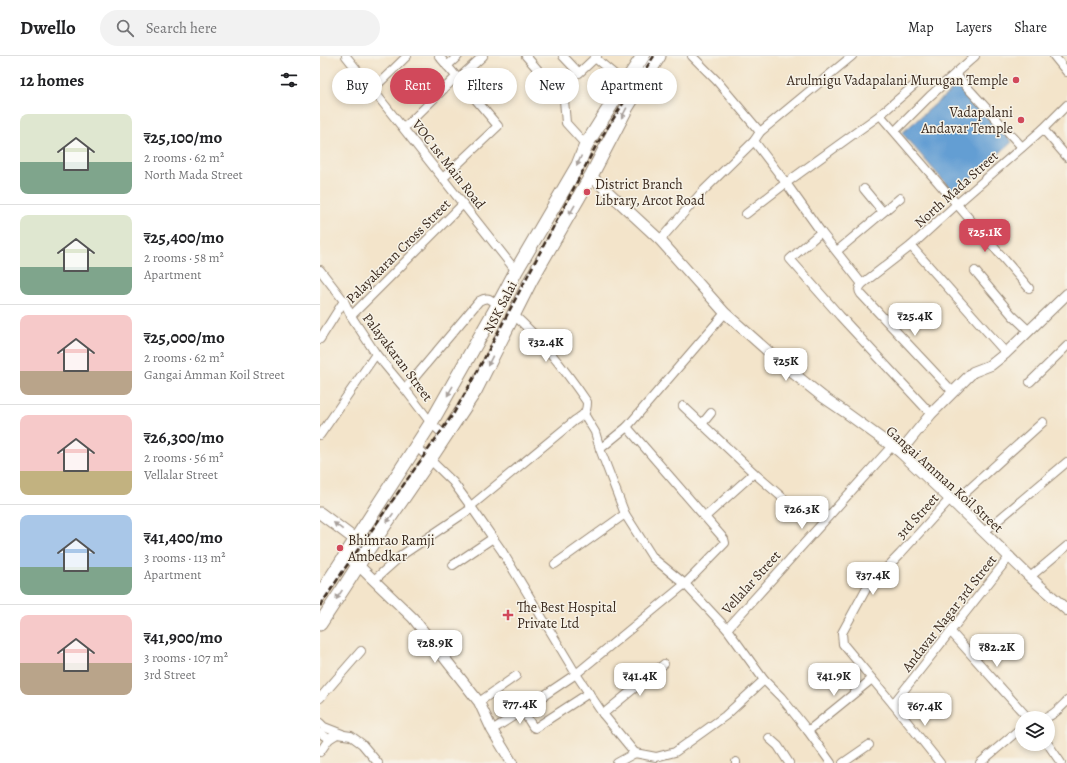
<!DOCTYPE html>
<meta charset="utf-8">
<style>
:root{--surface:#fff;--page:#f2f2f2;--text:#202124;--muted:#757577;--line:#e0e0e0;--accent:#d1495b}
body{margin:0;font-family:Alegreya,serif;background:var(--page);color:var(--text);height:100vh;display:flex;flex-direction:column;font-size:15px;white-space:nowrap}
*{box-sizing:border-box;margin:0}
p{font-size:13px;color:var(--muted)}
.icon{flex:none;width:22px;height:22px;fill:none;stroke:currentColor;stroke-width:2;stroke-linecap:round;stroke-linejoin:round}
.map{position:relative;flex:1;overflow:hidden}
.panel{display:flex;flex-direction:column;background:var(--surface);width:320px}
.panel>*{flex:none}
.top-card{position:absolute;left:12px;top:12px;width:380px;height:36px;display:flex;gap:8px}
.controls{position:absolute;left:695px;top:655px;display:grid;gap:8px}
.controls a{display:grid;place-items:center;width:40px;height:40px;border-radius:50%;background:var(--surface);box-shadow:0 2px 6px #0003;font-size:20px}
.price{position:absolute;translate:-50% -34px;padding:0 9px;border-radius:8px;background:#fff;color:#222;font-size:13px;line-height:26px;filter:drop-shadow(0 1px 2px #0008)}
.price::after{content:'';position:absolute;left:50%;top:24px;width:12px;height:9px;margin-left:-6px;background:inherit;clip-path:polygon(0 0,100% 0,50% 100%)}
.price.selected{background:var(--accent);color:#fff}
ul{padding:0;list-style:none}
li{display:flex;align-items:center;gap:12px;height:100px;padding:0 20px}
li+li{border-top:1px solid var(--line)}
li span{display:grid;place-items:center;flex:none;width:112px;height:80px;border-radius:8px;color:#555}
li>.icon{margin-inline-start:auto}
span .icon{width:48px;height:48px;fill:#fffc;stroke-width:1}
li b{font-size:17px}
h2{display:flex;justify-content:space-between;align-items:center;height:48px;padding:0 20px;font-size:17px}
.chip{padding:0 14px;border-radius:18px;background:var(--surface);box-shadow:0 2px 6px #0003;font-size:14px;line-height:36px}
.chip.selected{background:var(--accent);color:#fff}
header{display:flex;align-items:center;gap:24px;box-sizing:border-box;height:56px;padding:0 20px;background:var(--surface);border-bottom:1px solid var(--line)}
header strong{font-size:19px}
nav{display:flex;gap:22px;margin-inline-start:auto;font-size:14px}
.search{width:280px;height:36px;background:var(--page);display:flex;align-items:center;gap:10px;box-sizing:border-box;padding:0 14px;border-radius:22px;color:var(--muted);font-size:15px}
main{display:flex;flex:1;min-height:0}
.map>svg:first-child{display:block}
.water{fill:#649ed3;stroke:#506478}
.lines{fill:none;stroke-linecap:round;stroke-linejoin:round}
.minor-casing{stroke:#978774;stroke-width:10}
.tertiary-casing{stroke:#978774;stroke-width:12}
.secondary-casing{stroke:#978774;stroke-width:13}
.primary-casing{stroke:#978774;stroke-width:15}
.minor{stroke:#fff;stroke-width:8}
.tertiary{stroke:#fff;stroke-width:10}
.secondary{stroke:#fff;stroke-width:11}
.primary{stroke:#fff;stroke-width:13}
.rail{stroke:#3b2a1e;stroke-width:2.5;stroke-dasharray:6 3;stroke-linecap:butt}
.oneway{fill:#a79f9a}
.poi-dot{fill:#d1495b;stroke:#f7f3e8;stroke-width:1.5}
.labels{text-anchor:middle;stroke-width:3;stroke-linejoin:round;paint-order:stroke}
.poi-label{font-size:14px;fill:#3b2a1e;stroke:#f7f3e8;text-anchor:start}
.street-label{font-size:14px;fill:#3b2a1e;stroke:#f7f3e8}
</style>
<header>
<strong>Dwello</strong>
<div class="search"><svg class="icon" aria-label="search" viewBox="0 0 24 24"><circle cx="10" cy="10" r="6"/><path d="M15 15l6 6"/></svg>Search here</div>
<nav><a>Map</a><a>Layers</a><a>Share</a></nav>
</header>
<main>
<section class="panel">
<h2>12 homes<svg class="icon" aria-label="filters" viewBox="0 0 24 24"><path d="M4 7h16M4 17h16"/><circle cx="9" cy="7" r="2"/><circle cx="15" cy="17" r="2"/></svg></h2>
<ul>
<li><span style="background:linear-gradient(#dfe7d0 60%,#7fa58c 0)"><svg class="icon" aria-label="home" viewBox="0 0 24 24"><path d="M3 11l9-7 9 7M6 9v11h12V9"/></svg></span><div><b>₹25,100/mo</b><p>2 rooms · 62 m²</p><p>North Mada Street</p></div></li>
<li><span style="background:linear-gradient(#dfe7d0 65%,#7fa58c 0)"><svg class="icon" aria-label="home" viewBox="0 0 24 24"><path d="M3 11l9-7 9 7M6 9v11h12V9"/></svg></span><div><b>₹25,400/mo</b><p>2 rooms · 58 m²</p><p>Apartment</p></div></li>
<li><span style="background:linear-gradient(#f6c9c9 70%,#b9a48a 0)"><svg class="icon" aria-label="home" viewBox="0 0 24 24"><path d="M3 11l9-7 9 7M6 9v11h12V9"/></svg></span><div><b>₹25,000/mo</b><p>2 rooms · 62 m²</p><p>Gangai Amman Koil Street</p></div></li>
<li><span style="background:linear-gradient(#f6c9c9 70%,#c2b280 0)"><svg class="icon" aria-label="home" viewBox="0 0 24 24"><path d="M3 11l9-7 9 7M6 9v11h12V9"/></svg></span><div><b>₹26,300/mo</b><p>2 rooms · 56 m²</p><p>Vellalar Street</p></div></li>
<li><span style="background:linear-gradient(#a9c7e8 65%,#7fa58c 0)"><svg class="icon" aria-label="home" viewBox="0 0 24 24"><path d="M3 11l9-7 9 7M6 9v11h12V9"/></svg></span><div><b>₹41,400/mo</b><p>3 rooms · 113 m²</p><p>Apartment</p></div></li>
<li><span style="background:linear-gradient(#f6c9c9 60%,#b9a48a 0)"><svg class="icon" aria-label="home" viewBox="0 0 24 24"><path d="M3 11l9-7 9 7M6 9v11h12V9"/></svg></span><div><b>₹41,900/mo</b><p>3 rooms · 107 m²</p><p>3rd Street</p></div></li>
</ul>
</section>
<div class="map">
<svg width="747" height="707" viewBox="0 0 747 707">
<rect width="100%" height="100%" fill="#f7f3e8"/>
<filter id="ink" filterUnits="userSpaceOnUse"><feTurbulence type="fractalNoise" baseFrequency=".025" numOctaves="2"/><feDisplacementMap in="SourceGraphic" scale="8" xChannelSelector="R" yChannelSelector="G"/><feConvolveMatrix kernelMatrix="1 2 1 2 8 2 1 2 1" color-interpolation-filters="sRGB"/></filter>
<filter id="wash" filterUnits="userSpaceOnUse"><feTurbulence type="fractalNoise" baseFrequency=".012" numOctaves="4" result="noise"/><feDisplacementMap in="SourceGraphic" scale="16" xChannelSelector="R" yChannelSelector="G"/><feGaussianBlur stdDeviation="0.9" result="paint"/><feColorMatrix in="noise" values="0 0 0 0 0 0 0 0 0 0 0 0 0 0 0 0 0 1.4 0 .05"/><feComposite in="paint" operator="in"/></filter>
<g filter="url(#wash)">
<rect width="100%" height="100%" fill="#f3e4ca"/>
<path class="water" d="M640,27l52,59 -58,51 -52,-60z"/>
</g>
<g filter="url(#ink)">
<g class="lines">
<defs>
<g id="minor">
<path d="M26,0l170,215"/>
<path d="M119,0l59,70 -55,52"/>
<path d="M206,0l38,44 2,23 20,22"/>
<path d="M243,0l16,17 16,-15"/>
<path d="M277,0l-2,2 30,25"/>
<path d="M372,0l25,25 43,51"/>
<path d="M734,0l13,16"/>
<path d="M127,10l11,-10"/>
<path d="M635,18l67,73"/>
<path d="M138,23l25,-23"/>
<path d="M53,33l34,-33"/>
<path d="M560,59l149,173"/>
<path d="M84,72l52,-51"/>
<path d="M723,73l24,28"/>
<path d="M575,75l35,-35 45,-40"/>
<path d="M434,85l32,42 35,49 41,52"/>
<path d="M544,133l19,23"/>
<path d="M426,158l40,-31 94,-68 38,-33"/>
<path d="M501,176l-31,27 50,57 91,98"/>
<path d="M340,184l43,-49 51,-50 6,-9 92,-76"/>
<path d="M591,190l95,107"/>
<path d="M517,195l63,-53"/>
<path d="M0,214l24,31 7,15 25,38 29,35 26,34 14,13"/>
<path d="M655,215l37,44 17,16"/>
<path d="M31,260l112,-112"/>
<path d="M0,283l24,-38"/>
<path d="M710,326l37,-36"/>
<path d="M85,333l74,-88c9,-5 11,-2 19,4"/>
<path d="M633,336l-92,-98c-3,-4 -2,-6 1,-10l49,-38 46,-42 86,-75 24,-24"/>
<path d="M363,350l71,67 45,39"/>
<path d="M264,358l11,18 5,17 25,65 28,44 32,26 42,45 37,51 17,17 27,34 23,32"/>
<path d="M382,368l9,-11"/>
<path d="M0,379l56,-81"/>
<path d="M96,390l37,36 19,26 30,43 74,123 27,40 32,39"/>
<path d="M280,393l27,-22 98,-114"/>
<path d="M634,447l89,-81"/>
<path d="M151,450l103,-85c9,-6 13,-7 13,-19 -21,-31 -45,-62 -73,-87"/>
<path d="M385,461l49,-44"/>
<path d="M664,476l83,-70"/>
<path d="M235,508l70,-50"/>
<path d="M133,509l40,-27"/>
<path d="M710,521l37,-31"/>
<path d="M54,524l28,-25 70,-47"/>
<path d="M407,573l165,-183"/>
<path d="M631,576l77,86"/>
<path d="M269,637l-54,35 -2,-1 -10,-16 1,-2 52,-35 109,-90 40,-41 -1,-4 -97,-112"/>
<path d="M0,642l41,-47"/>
<path d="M159,646l37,-26"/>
<path d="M573,648l117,-148"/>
<path d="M283,658l61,-50"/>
<path d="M725,662c9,-3 15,-10 22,-17"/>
<path d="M0,667l4,4 18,7"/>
<path d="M172,674l31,-20"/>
<path d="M488,675l64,-52"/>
<path d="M0,677l9,6"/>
<path d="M449,682l9,8 11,17"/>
<path d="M728,688l13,19"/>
<path d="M0,696l9,-13 8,-5 14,2 11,8 16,19"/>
<path d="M416,706v1"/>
<path d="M297,707l18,-10 21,4 19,-5 50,-36 39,-36"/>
<path d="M523,707l26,-18"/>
<path d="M620,707l-47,-59 -50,-60 -1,-11 24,-44 34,-35 50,-55"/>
<path d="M660,707l42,-36"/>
</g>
<g id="tertiary">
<path d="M271,120l69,64 65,73 63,56 35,28 22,15 55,40 54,51 76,74 37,33"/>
<path d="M580,396l31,-38 42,-42 18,-7 15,-12 61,-59"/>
<path d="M25,500l13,9 55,53 66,84 13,28 20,33"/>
</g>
<path id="secondary" d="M0,457l36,27 13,8"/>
<g id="primary">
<path d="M0,539l111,-172 67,-118 18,-34 62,-106 8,-20 30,-48 27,-41"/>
<path d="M0,568l25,-38 24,-38 61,-89 45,-68 56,-111 60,-104 36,-69 32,-51"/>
</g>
</defs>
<use href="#minor" class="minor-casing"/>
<use href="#tertiary" class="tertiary-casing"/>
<use href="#secondary" class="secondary-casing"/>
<use href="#primary" class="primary-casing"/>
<use href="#minor" class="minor"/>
<use href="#tertiary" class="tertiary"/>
<use href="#secondary" class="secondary"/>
<use href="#primary" class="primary"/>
<path class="rail" d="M0,550l25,-38 109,-155 31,-56 112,-213 57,-88"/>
</g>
<defs><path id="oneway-solid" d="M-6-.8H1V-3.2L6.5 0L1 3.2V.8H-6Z"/></defs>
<g class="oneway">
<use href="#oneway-solid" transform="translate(304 57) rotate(118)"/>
<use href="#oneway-solid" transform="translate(259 105) rotate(114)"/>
<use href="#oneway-solid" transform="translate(252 154) rotate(120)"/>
<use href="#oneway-solid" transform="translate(170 305) rotate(117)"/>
<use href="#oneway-solid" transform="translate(130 335) rotate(120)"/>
<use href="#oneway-solid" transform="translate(70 462) rotate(125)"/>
<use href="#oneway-solid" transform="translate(18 470) rotate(-143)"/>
<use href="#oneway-solid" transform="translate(19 539) rotate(124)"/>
</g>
</g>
<g class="poi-dot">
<circle cx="696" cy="24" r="4"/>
<circle cx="701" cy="64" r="4"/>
<circle cx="267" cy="136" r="4"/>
<circle cx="20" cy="492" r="4"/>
<path d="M186 553h4v4h4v4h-4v4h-4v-4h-4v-4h4z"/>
</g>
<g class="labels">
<g class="poi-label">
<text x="688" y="29" text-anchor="end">Arulmigu Vadapalani Murugan Temple</text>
<text x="693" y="61" text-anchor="end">Vadapalani<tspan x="693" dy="16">Andavar Temple</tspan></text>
<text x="275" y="133">District Branch<tspan x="275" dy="16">Library, Arcot Road</tspan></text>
<text x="28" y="489">Bhimrao Ramji<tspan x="28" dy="16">Ambedkar</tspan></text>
<text x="197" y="556">The Best Hospital<tspan x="197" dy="16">Private Ltd</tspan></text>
</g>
<g class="street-label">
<text transform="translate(129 108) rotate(52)" y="5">VOC 1st Main Road</text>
<text transform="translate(636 133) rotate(-42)" y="5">North Mada Street</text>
<text transform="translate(78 195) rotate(-45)" y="5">Palayakaran Cross Street</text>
<text transform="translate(180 251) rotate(-63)" y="5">NSK Salai</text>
<text transform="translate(78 301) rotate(53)" y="5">Palayakaran Street</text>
<text transform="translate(625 423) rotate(42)" y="5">Gangai Amman Koil Street</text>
<text transform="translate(597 460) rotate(-48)" y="5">3rd Street</text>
<text transform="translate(431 526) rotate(-48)" y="5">Vellalar Street</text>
<text transform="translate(629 557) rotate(-52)" y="5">Andavar Nagar 3rd Street</text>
</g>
</g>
</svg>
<div class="controls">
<a><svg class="icon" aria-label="layers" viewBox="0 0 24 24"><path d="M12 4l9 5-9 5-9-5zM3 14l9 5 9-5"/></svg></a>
</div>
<b class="price selected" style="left:665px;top:197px">₹25.1K</b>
<b class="price" style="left:595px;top:281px">₹25.4K</b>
<b class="price" style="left:226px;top:307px">₹32.4K</b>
<b class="price" style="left:466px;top:326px">₹25K</b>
<b class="price" style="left:482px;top:474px">₹26.3K</b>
<b class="price" style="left:553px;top:540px">₹37.4K</b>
<b class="price" style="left:115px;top:608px">₹28.9K</b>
<b class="price" style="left:677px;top:612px">₹82.2K</b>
<b class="price" style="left:320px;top:641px">₹41.4K</b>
<b class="price" style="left:514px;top:641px">₹41.9K</b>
<b class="price" style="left:200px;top:669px">₹77.4K</b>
<b class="price" style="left:605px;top:671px">₹67.4K</b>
<div class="top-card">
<a class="chip">Buy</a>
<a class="chip selected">Rent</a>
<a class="chip">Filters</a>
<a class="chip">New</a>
<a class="chip">Apartment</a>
</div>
</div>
</main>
